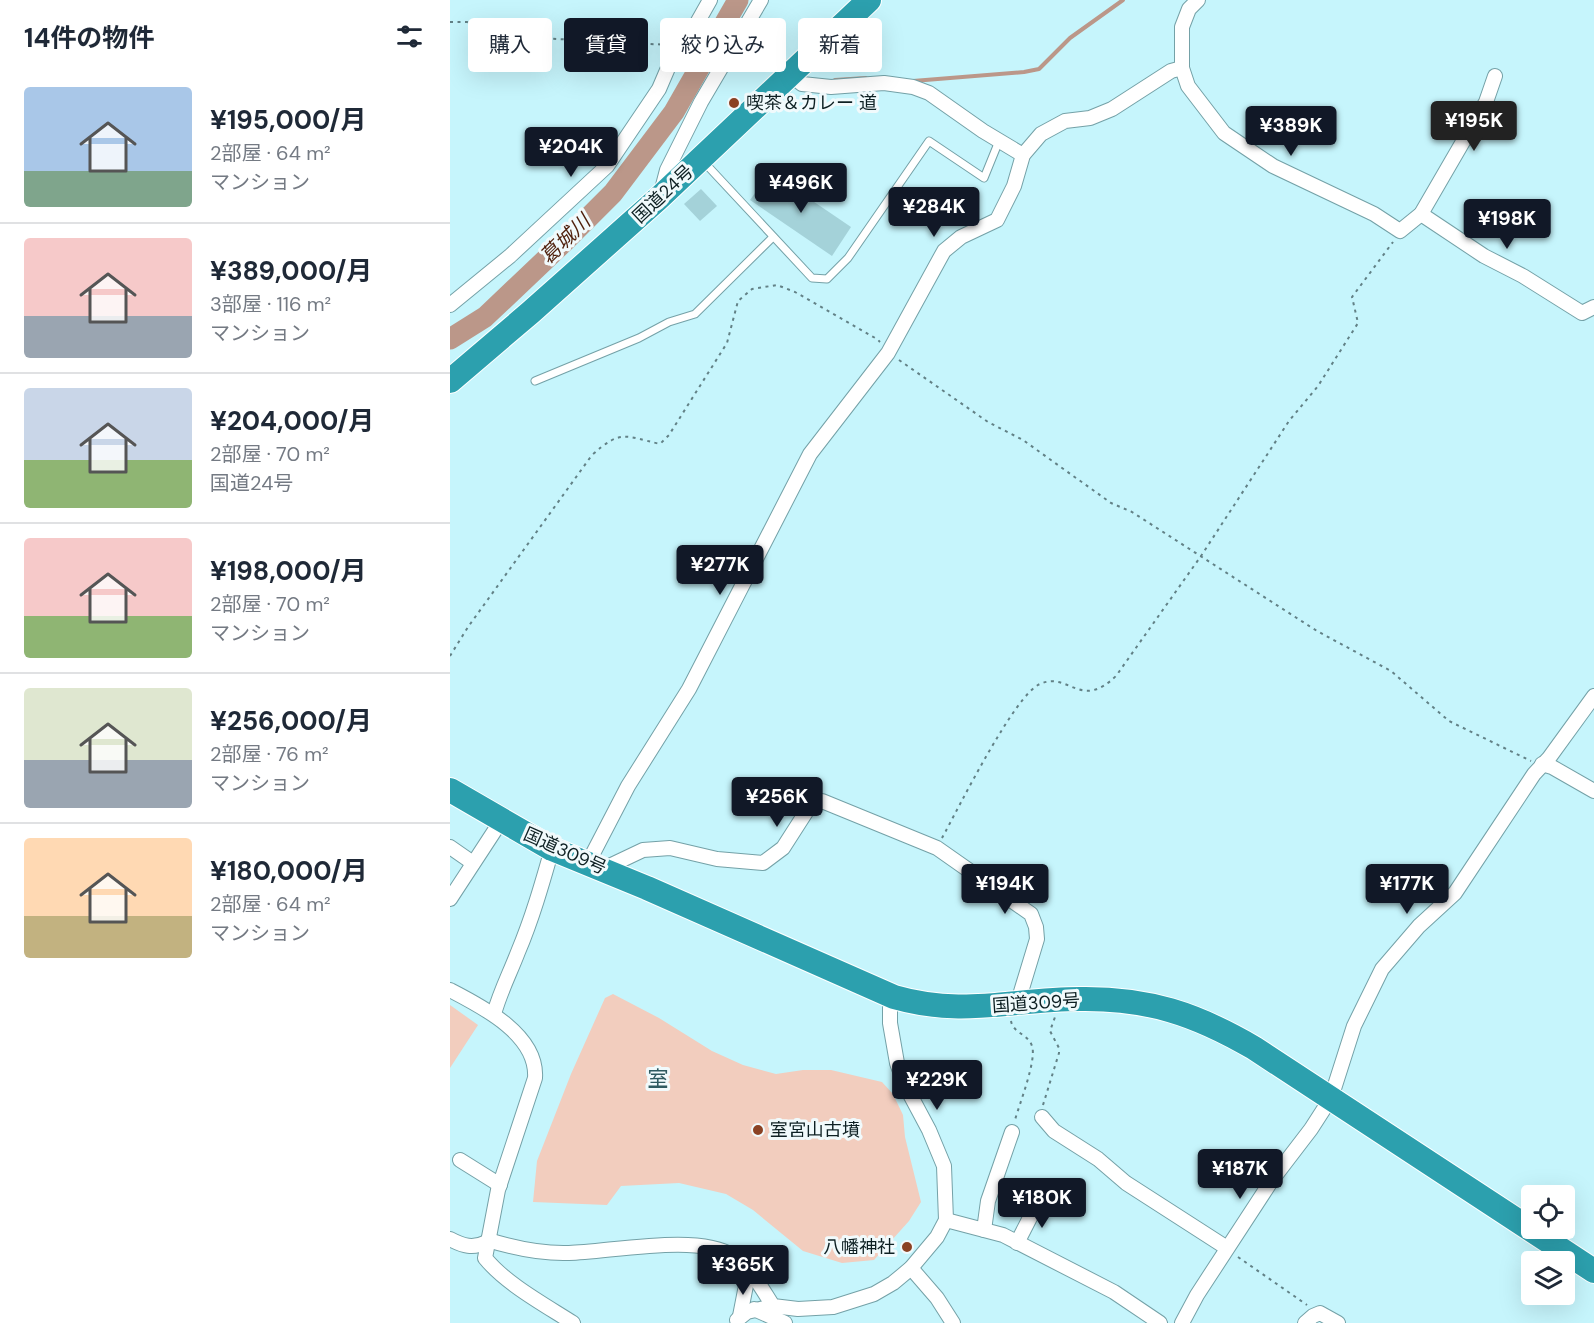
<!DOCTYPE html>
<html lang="ja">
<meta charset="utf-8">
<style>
:root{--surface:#fff;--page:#f2f2f3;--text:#1f2937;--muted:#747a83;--line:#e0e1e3;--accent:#111827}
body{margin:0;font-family:"DM Sans","Noto Sans JP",sans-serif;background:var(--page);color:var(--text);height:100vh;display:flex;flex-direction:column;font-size:22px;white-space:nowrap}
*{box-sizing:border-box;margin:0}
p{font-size:20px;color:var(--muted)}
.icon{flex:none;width:33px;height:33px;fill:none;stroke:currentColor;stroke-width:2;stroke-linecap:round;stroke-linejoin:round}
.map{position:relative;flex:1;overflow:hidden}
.sheet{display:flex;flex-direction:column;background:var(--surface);width:450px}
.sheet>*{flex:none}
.hud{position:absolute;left:18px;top:18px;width:570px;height:54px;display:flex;gap:12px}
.buttons{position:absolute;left:1071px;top:1185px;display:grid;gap:12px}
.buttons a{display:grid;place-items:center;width:54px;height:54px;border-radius:6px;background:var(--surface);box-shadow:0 6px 24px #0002;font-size:30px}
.price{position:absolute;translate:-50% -51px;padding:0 14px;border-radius:6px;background:var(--accent);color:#fff;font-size:20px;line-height:39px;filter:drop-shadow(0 2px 3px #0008)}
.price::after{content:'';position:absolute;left:50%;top:36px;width:18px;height:14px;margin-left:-9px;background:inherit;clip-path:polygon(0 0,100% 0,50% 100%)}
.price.current{background:#222;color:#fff}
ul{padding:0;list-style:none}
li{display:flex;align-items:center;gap:18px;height:150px;padding:0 24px}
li+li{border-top:2px solid var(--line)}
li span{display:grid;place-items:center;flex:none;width:168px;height:120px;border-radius:6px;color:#555}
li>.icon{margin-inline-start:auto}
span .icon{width:72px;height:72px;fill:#fffc;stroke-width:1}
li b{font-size:26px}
h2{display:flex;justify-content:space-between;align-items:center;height:72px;padding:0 24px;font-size:26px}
.tag{padding:0 21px;border-radius:6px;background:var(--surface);box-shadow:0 6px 24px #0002;font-size:21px;line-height:54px}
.tag.current{background:var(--accent);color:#fff}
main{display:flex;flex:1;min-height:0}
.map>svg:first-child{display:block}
.green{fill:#f2cdbe}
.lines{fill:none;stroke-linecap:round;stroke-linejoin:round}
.stream{stroke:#bb9789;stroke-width:4}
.river{stroke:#bb9789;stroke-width:21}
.building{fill:#a4d2d9}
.lane-casing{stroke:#74a1a7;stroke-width:9}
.street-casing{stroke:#74a1a7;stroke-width:16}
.highway-casing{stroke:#fff;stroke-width:26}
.path{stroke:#628186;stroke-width:2;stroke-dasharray:3 4.5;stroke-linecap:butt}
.lane{stroke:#fff;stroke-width:7}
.street{stroke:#fff;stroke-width:14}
.highway{stroke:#2ca0ae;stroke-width:24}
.poi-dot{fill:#8b4224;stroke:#f1fafc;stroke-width:2}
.labels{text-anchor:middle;stroke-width:6;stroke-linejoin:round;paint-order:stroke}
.poi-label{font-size:18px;fill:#0e2023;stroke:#f1fafc;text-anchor:start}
.street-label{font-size:18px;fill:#0e2023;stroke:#f1fafc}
.water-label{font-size:20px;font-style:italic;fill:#4e1f0b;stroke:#f1fafc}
.quarter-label{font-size:21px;fill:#2f5a60;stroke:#f1fafc}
</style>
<main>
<section class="sheet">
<h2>14件の物件<svg class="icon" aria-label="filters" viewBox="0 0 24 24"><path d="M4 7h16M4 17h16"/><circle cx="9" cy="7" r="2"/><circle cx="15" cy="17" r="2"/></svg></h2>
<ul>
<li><span style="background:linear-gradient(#a9c7e8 70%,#7fa58c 0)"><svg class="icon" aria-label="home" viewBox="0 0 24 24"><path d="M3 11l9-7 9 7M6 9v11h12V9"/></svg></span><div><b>¥195,000/月</b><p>2部屋 · 64 m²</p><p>マンション</p></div></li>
<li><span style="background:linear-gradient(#f6c9c9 65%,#9aa5b1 0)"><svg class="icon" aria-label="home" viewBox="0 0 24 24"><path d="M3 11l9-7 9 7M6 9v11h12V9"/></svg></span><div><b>¥389,000/月</b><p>3部屋 · 116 m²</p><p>マンション</p></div></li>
<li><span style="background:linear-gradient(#c9d6e8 60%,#8fb573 0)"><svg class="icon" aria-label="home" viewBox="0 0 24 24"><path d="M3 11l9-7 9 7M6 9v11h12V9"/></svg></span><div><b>¥204,000/月</b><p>2部屋 · 70 m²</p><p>国道24号</p></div></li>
<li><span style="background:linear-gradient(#f6c9c9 65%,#8fb573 0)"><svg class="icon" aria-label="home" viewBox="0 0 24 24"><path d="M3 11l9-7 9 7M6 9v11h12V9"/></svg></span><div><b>¥198,000/月</b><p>2部屋 · 70 m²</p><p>マンション</p></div></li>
<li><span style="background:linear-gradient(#dfe7d0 60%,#9aa5b1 0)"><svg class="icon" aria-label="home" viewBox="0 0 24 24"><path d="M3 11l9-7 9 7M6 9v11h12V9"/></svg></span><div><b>¥256,000/月</b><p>2部屋 · 76 m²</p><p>マンション</p></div></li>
<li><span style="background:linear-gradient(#ffd9b3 65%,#c2b280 0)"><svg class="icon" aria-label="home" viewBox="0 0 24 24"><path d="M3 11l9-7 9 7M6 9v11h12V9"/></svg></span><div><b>¥180,000/月</b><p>2部屋 · 64 m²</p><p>マンション</p></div></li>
</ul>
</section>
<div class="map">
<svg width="1144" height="1323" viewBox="0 0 1144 1323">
<rect width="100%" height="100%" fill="#c6f5fc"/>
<g class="green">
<path d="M163,994l46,24 53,33 31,14 33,9 27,-4h28l51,12 11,12 10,21 2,22 16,65 -12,19 -35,39 -32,3 -39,-12 -50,-41 -27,-16 -47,-11 -58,3 -14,19 -74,-3 4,-41 34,-87 34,-76z"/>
<path d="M0,1005l28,20 -28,43z"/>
</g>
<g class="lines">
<g class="stream">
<path d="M305,51l-3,10 21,8"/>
<path d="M385,80l31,-2"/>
<path d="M463,81l111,-9 15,-3 31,-31 53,-38"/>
</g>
<path class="river" d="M0,339l35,-22 78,-74 50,-50 61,-81 64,-112"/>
</g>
<g class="building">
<path d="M320,172l81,55 -19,29 -82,-56z"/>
<path d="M251,189l16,17 -17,15 -16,-17z"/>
</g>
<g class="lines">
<defs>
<g id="lane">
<path d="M253,161l109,117 15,1 21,-21 81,-117 55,37 15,-37"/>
<path d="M85,381l104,-43 30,-16 26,-8 78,-77"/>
</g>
<g id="street">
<path d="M748,0l-9,9 -7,18v41l6,18 36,47 49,33 101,48 26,17 21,-17 65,-112 9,-26"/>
<path d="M341,75l11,9 29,3 53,-4 29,4 16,6 54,38 40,24"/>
<path d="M211,193l6,-23 34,-68 60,-102"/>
<path d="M971,214l63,42 39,20 59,37 12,-6"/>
<path d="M0,305l60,-49 97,-90 52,-77 9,-21 16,-22 26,-46"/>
<path d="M1092,764l10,3 42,24"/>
<path d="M0,847l23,16"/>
<path d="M138,863l40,-77 61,-97 121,-235 78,-101 56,-102 17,-14 36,-17 17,-34 9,-31 18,-21 24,-13 25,-3 22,-9 59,-38 11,-3"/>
<path d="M153,869l40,-19 27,-2 47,11 46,4 20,-15 25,-39 14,-8 115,47 94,66 5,13 1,12 -20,66"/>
<path d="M0,899l51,-78"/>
<path d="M0,990c33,17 88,45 85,88l-37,112 -13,68c21,26 60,47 88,65"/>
<path d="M44,1014c6,-22 16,-41 24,-62 14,-33 24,-68 34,-103"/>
<path d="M592,1117l12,14 44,28 28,24 101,65"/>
<path d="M10,1160l40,25"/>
<path d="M496,1220l57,15 111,57 46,31"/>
<path d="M534,1230l4,-29 24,-69"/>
<path d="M0,1239c13,7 23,10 37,3"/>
<path d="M38,1240c26,8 53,14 81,13 41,-1 130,-20 164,3 18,12 29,33 40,50l25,3 35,-2 41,-13 19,-11 18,-15 26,-31 9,-17 -2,-54 -15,-36 -24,-45 -8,-22 -7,-40v-15l4,-11"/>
<path d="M567,1243l21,-41"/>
<path d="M461,1268l26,30 16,25"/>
<path d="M304,1309l31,14"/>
<path d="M290,1316l9,-46"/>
<path d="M287,1320l10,-8 26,-6"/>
<path d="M732,1323l15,-28 75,-115 39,-51 20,-31 23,-72 28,-57 37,-43 36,-33 79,-119 15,-16 45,-62"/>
<path d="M855,1323l8,-7 7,-3 18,10"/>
</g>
<g id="highway">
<path d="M0,381l81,-69 128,-114 210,-198"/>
<path d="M0,790l102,59 95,39 247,109c69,20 119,2 186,2 68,-1 116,15 174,49l340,223"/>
</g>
</defs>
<use href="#lane" class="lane-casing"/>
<use href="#street" class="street-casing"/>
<use href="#highway" class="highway-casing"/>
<g class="path">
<path d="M0,22h17l71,16 132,7"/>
<path d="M449,360l89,62 35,18 88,63 21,9 185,119 74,40 58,50 82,40"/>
<path d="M0,656l18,-29 124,-172c29,-26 33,-19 68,-11l9,-9 58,-92 11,-42 14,-12 25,-4 18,7 82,47 3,3"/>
<path d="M492,838c16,-29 73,-144 98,-154 29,-13 40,27 76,-8l85,-120 88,-135 29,-35 40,-63 -6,-26 41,-55"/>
<path d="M561,1021c2,12 17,13 21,25 5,14 -13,59 -17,74"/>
<path d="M593,1105l16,-52v-5l-9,-17 5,-14"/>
<path d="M788,1257l69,48"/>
</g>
<use href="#lane" class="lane"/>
<use href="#street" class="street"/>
<use href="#highway" class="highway"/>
</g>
<g class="poi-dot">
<circle cx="284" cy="103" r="6"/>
<circle cx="308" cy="1130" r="6"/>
<circle cx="457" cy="1247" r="6"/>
</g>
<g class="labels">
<g class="poi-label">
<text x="296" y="109">喫茶＆カレー 道</text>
<text x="320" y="1136">室宮山古墳</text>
<text x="445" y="1253" text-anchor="end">八幡神社</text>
</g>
<g class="street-label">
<text transform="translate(213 194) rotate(-43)" y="6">国道24号</text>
<text transform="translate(115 851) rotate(24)" y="6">国道309号</text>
<text transform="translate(586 1003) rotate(-4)" y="6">国道309号</text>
</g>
<g class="water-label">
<text transform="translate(115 239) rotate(-44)" y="7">葛城川</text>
</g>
<g class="quarter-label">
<text x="208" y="1086">室</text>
</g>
</g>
</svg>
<div class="buttons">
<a><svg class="icon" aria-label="locate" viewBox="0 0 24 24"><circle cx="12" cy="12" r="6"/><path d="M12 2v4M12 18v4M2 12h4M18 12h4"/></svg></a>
<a><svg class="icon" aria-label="layers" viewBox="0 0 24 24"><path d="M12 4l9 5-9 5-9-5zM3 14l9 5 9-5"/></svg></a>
</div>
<b class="price current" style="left:1024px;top:152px">¥195K</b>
<b class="price" style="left:841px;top:157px">¥389K</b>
<b class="price" style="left:121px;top:178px">¥204K</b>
<b class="price" style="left:351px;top:214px">¥496K</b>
<b class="price" style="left:484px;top:238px">¥284K</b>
<b class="price" style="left:1057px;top:250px">¥198K</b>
<b class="price" style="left:270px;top:596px">¥277K</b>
<b class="price" style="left:327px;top:828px">¥256K</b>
<b class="price" style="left:555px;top:915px">¥194K</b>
<b class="price" style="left:957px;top:915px">¥177K</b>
<b class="price" style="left:487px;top:1111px">¥229K</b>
<b class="price" style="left:790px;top:1200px">¥187K</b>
<b class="price" style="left:592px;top:1229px">¥180K</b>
<b class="price" style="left:293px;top:1296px">¥365K</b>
<div class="hud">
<a class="tag">購入</a>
<a class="tag current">賃貸</a>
<a class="tag">絞り込み</a>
<a class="tag">新着</a>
</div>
</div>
</main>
